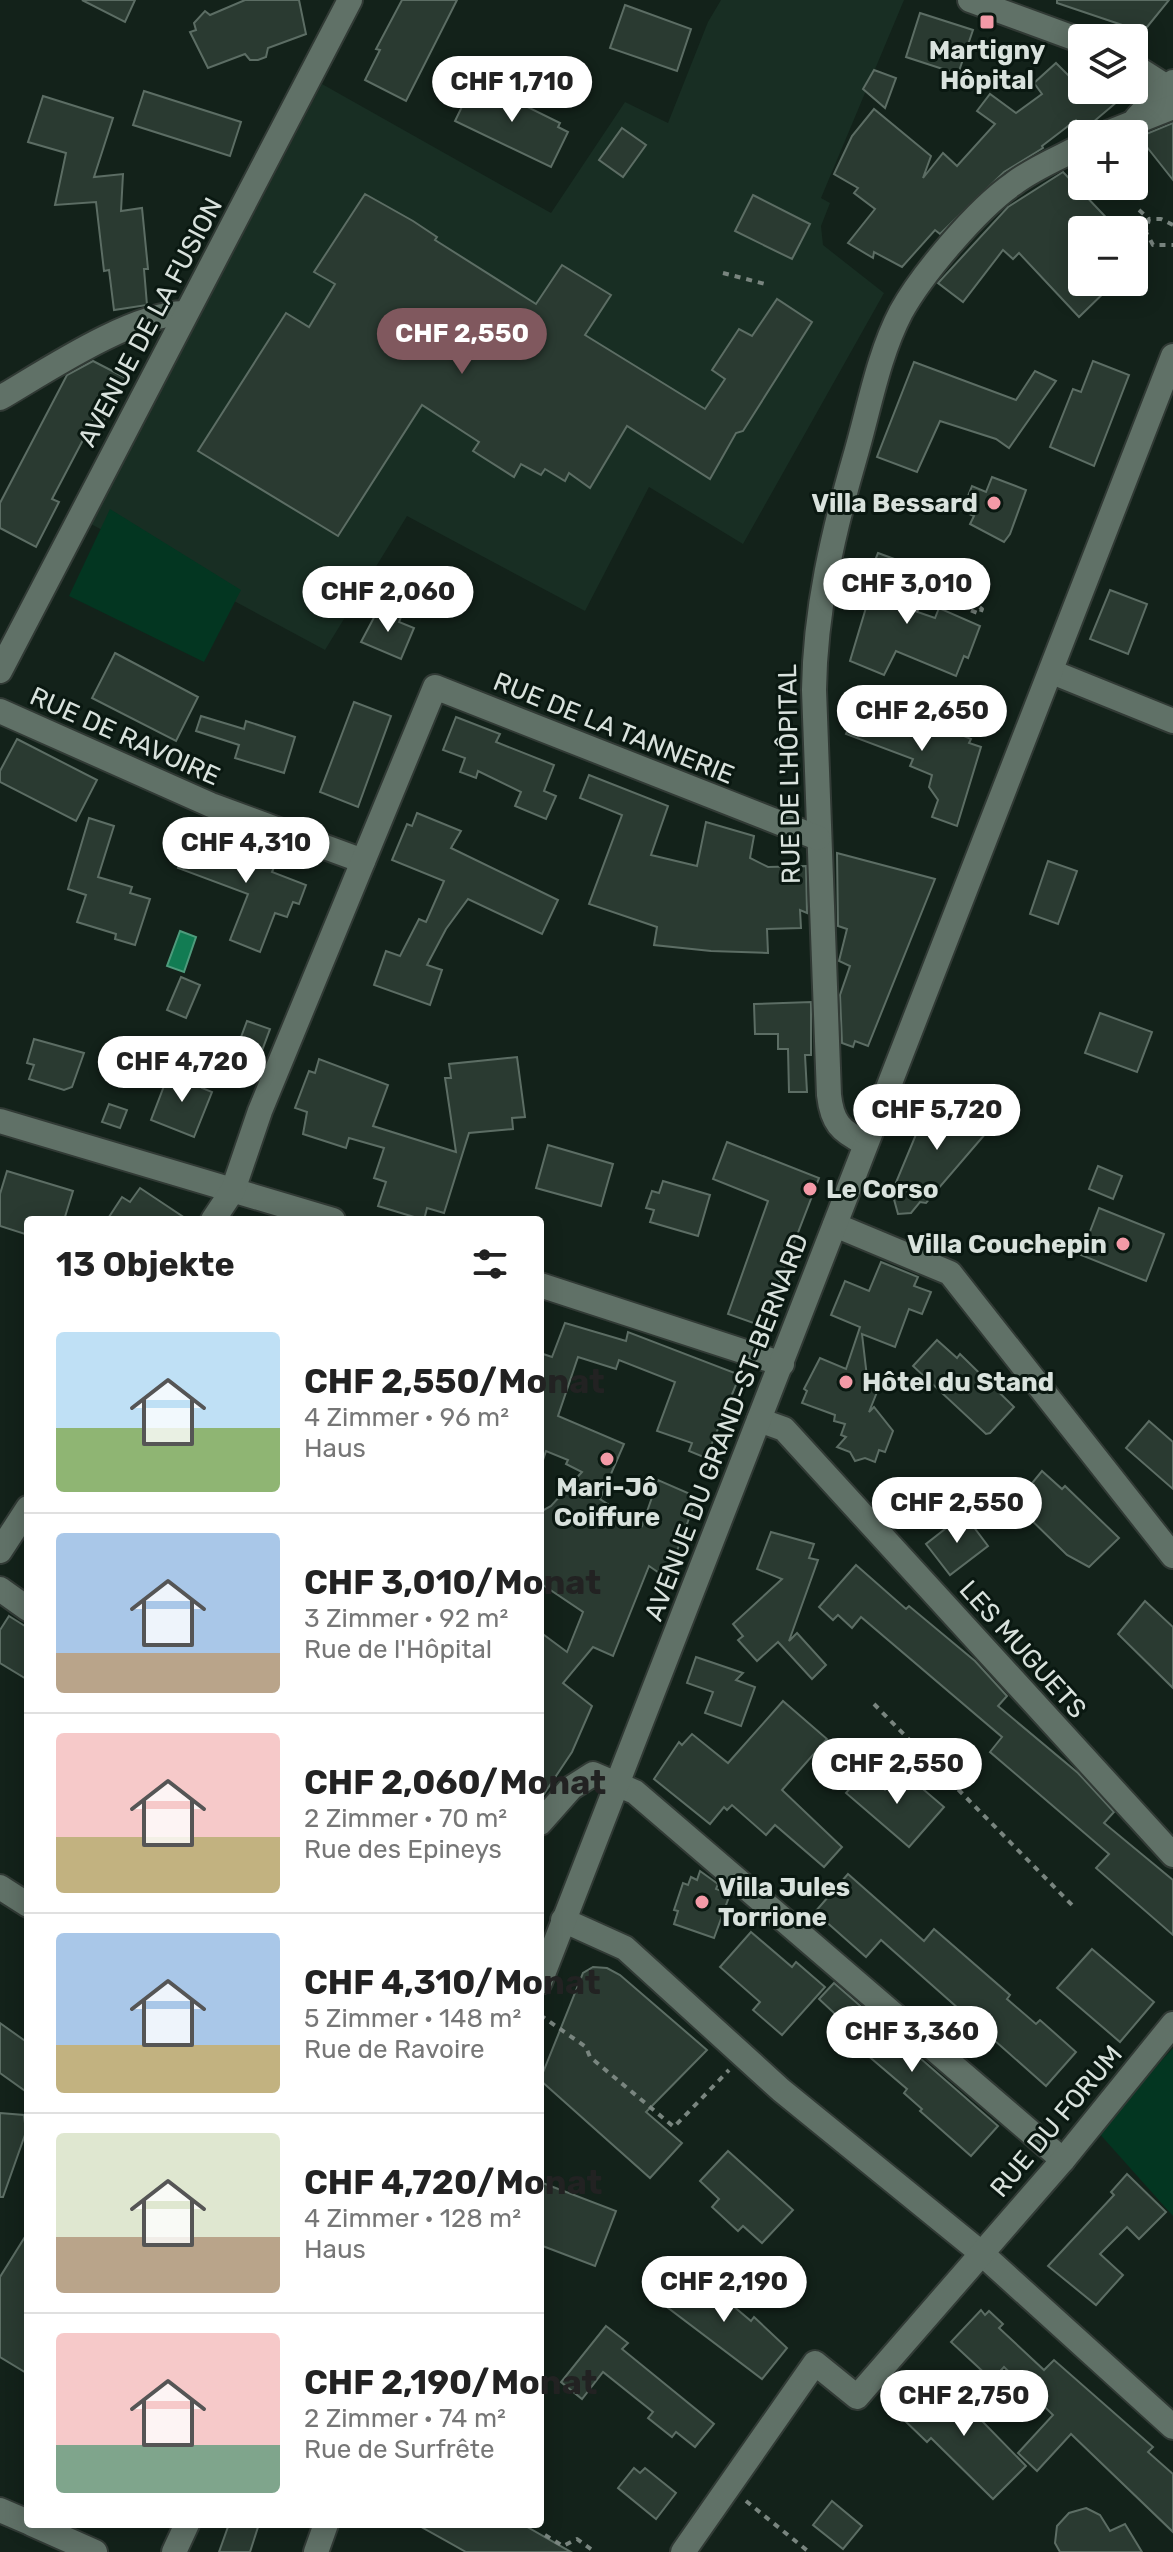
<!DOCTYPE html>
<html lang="de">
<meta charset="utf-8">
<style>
:root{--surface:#fff;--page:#f2f2f2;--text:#222;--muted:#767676;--line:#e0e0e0;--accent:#80585e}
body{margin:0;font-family:Rubik,sans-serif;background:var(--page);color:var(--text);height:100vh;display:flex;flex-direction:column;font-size:30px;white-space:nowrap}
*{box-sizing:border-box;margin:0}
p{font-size:26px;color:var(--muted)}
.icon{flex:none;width:44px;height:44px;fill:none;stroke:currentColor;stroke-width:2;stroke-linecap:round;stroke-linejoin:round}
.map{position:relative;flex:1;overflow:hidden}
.drawer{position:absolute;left:24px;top:1216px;width:520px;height:1312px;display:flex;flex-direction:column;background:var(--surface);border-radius:8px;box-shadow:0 4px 20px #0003}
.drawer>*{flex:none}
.tools{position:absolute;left:1068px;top:24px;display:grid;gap:16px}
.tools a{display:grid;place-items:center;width:80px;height:80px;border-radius:8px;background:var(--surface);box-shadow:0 4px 20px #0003;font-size:40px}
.price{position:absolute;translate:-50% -68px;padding:0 18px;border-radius:28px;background:#fff;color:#222;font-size:26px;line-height:52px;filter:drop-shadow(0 2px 4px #0008)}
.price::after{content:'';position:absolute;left:50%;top:48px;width:24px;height:18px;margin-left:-12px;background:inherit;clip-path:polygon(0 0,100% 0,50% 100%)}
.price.on{background:var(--accent);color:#fff}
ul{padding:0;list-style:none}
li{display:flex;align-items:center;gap:24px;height:200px;padding:0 32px}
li+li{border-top:2px solid var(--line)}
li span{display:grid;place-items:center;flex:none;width:224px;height:160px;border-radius:8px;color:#555}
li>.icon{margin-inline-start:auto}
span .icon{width:96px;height:96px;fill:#fffc;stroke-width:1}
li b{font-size:34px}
h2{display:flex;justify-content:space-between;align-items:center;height:96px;padding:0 32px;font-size:34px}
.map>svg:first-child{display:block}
.built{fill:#182e23}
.green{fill:#033621}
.water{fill:#127c53;stroke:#4e9b7c;stroke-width:2}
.building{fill:#2a3a31;stroke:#5c6d64;stroke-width:2}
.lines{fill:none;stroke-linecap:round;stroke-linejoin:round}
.minor-casing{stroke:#313a35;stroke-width:28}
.path{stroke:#79857f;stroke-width:4;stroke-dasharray:6 6;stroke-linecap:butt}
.minor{stroke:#607167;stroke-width:24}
.poi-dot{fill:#f39aa7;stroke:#0a1811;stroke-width:3}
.labels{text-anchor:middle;stroke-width:6;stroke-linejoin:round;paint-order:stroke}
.poi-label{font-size:26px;font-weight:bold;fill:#d9e2dd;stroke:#0a1811;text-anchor:start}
.street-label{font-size:26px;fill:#d9e2dd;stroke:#0a1811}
</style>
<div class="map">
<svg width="1173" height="2552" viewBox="0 0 1173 2552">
<rect width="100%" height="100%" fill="#13221a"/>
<path class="built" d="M721,0h183l-83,198 9,5 -9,23 2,19 61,48 -141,251 -94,-57 -64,124 -178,-95 -82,134 -234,-126 231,-440 229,129 74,-111 43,21 40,-101z"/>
<g class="green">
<path d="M110,509l131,81 -37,72 -135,-66z"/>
<path d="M1173,2048v168l-75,-84z"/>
</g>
<path class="water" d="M180,931l16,6 -12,35 -17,-6z"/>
<g class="building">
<path d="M82,0h53l-10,22z"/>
<path d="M245,0h54l7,34 -38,14 -2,9 -8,3h-8l-5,-6 -37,14 -18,-36 6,-2 -2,-7 11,-12 5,4z"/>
<path d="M402,0h55l-51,101 -41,-21 15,-30 -4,-1z"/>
<path d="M1057,0h112l-26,32 -86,-29z"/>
<path d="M625,5l66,24 -14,42 -67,-23z"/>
<path d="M920,13l53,17 -15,44 -52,-17z"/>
<path d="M1056,63l16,16 10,-7v18h49l-46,39 -9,-9 -34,26 1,2 -39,24 -64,62 -5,-4 -33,37 -28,-15 -1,6 -25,-15 27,-34 -21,-16 4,-5 -24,-14 18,-38 22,-27 57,47 -8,22 20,-25 14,13 38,-42 -18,-13 13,-17 26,19 26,-19 -8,-11z"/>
<path d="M874,70l22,8 -11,30 -22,-19z"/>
<path d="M473,84l13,6 1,-3 73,36 -2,4 10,5 -17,35 -96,-46z"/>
<path d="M144,91l97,31 -11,34 -97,-31z"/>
<path d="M43,96l70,22 -19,59 29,-3 -2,37 21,-3 6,61h-4l3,36 -33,5 -5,-40 -5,1 -8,-69 -41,3 11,-52 -38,-11z"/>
<path d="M1173,123v57l-34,-43z"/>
<path d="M622,128l24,17 -23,32 -24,-17z"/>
<path d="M1063,172l55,58h-36v52h33l-36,35 -60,-64 -6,6 -10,-9 -40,52 -25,-19 70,-76z"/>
<path d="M365,194l48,27 24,16 -2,3 101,64 26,-39 49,30 -26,40 120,74 20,-30 -13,-9 27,-41 13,7 25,-37 35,23 -69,109 -7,2 -26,46 -83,-53 -37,62 -21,-15 -4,8 -20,-12 -4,6 -20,-11 -7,13 -41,-26 6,-9 -57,-37 -84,131 -140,-85 88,-138 23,14 26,-43 -21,-12z"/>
<path d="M753,195l57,29 -18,35 -57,-28z"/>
<path d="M93,361l33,17 -24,46 -8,-5 -42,80 7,3 -23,45 -36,-19v-25l67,-128z"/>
<path d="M1093,361l36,14 -35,91 -44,-19 23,-58 8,3z"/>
<path d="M914,362l102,38 19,-29 21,10 -47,67 -13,-9 -56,-18 -23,51 -40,-15z"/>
<path d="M992,477l34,13 -16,44 -6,8 -34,-18 4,-8 -12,-5 10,-25 14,6z"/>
<path d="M878,553l30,11 -2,44 29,10 4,-10 41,18 -12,32 -4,-2 -8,20 -60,-25 -12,24 -34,-14 18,-60 -4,-1 8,-24 -3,-1z"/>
<path d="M1110,590l37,14 -19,50 -38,-15z"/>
<path d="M379,608l22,9 -2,5 15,6 -13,31 -40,-17z"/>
<path d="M115,653l83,44 -22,44 -84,-43z"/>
<path d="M862,695l33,13 -2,5 33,14 12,3 3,-4 30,13 -2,4 12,4 -24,79 -25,-9 6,-17 -9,-13 3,-12 -22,-9 3,-7 -67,-25z"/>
<path d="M354,702l37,14 -33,91 -38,-15z"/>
<path d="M201,716l43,13 2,-8 49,16 -11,36 -49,-15 4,-13 -43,-14z"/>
<path d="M456,717l44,17 -4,8 58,23 -10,26 12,5 -10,23 -31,-13 6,-14 -43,-21 -2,7 -16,-6 5,-14 -22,-8z"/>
<path d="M17,739l80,41 -21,41 -76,-39v-11z"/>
<path d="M589,775l79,31 -17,49 46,11 9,-44 48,14 -4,22 18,9 38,-1 1,47 -7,-3 1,18 -34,1 1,24 -57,-2 -57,-6 3,-18 -68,-23 33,-89 -42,-17z"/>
<path d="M417,813l44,18 -10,17 107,52 -16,34 -74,-35 -22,30 -19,36 15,5 -12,35 -56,-20 12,-34 14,5 19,-37 7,3 18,-41 -52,-21 15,-36 5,2z"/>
<path d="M89,818l25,8 -16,51 34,10 -2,6 20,6 -15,46 -20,-6 1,-5 -39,-12 9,-27 -18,-6z"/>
<path d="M190,835l60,22 6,-16 25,9 -9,22 34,13 -7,19 -6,-2 -6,15 -12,-4 -15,39 -30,-12 18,-46 -70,-26z"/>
<path d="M837,853l98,26 -67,167 -13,-5 -2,6 -11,-4 -2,-48 10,-29 -11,-5 8,-32 -9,-3z"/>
<path d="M1048,861l29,10 -19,53 -28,-10z"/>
<path d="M181,977l19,8 -14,33 -19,-8z"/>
<path d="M811,1002v53h-6l2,37h-18l-1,-43h-10v-15h-23l-1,-30z"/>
<path d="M1100,1013l52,19 -15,40 -52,-19z"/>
<path d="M247,1021l23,8 -10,27 -23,-8z"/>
<path d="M34,1039l50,14 -12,34 -8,3 -35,-11 5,-14 -7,-2z"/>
<path d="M517,1057l8,60 -13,1 1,11 -44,4 -25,80 -17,-5 -3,12 -46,-14 8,-24 -12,-4 10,-30 -35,-10 -3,10 -43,-14 4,-22 -12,-4 14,-37 6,2 4,-14 69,26 -15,41 83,26 -11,-74h6l-2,-14z"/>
<path d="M169,1073l35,9 -2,6 10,4 -18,45 -43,-17z"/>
<path d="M932,1096l59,22 -3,6 4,2 -66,77 -6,-1 -9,11 -13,1 -6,-22z"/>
<path d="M109,1104l18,6 -7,18 -18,-6z"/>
<path d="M727,1142l92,36 -57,148 -34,-12 40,-113 -55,-22z"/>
<path d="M548,1145l65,19 -12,42 -65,-18z"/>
<path d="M1098,1166l24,10 -9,23 -24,-10z"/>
<path d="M7,1171l66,20 -9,29h-36v15l-28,-9v-32z"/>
<path d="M663,1181l47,14 -12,41 -48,-14 4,-12 -8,-2 6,-17 7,2z"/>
<path d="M140,1188l48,32h-81l15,-23 8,5z"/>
<path d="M1099,1208l65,26 -18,47 -65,-26z"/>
<path d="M881,1262l37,15 -4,9 17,6 -9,22 -13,-5 -14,38 -33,-13 5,43 14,5 -12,30 5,-5 19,24 -8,21 -6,-2 -4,12 -10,-4 -10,3 -5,-9 -13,-5 9,-10 -5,-2 4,-11 -11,-3 1,-6 -33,-12 5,-12 -3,-2 16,-31 26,11 14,-42 -29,-12 14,-34 24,10z"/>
<path d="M565,1323l61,18 2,-9 112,43 -34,83 -17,-7 3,-8 -35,-12 18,-49 -56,-22 -3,9 -38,-12 -20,59 66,28 -24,55 42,27 16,-46 39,17 -23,62 -12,16 -13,-9 -36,90 -20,-9 -30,36 29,23 -20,46 -32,48v-168l27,20 16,-40 -43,-29v-71l11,-6 31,-34 -16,-8 2,-4 -22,-9 -3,9h-3v-107l12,4z"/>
<path d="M937,1340l20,18 3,-4 54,53 -24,26 -4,1 -73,-68z"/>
<path d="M1149,1421l24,21v47l-47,-41z"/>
<path d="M1042,1471l20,18 3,-3 54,52 -30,29 -22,-12 -52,-51z"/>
<path d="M964,1514l24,32 -38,29 -24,-31z"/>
<path d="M771,1532l43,12 -5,14 9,2 -29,81 8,-8 29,32 -14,14 -34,-37 -21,19 -19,-21 5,-4 -10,-12 49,-45 -25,-10z"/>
<path d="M856,1565l50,44 3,-3 66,55 32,35 -9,10 80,67 36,39 -10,11 69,57v55l-77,-67 13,-14 -119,-102 12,-15 -141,-120 -9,11 -14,-13 -5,5 -14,-13z"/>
<path d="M1145,1601l28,26v61l-55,-54z"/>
<path d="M9,1616l19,12v52l-28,-17v-33z"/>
<path d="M696,1657l47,16 -7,7 19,7 -14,39 -36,-13 8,-21 -26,-9z"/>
<path d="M783,1701l44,38 -45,51 60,57 -18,20 -49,-42 -9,10 -34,-30 -5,5 -3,-3 -14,17 -56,-45 25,-37 3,3 10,-11 36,29z"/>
<path d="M864,1772l21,18 18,-18 41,35 -35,40 -63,-54z"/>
<path d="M700,1871l18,13 -2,5 14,5 -16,44 -40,-14 4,-13 -4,-1 9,-27 5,2 3,-8 6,3z"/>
<path d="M848,1874l76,67 10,-12 76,66 -3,4 29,25 4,-4 36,32 -30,34 -165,-146 -15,17 -51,-45z"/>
<path d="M751,1932l41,35 4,-5 29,25 -43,48 -29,-25 7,-8 -40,-35z"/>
<path d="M1092,1949l62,53 -34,40 -63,-54z"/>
<path d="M593,1967l14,1 13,7 87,75 -61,62 36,31 -32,35 -110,-98 43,-107z"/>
<path d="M834,1983l164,143 -27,30 -51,-45 2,-2 -18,-16 3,-4 -48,-41 -2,3 -18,-15 9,-10 -29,-27z"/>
<path d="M0,2023l28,20v50l-28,-20z"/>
<path d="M0,2113l24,2 2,17 -23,65h-3z"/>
<path d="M728,2151l65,59 -31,33 -19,-17 -5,5 -26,-24 7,-8 -19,-18z"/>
<path d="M1127,2174l39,38 -27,27 -12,-12 -27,27 23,21 -27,30 -48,-39 66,-71 -3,-3z"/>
<path d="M540,2182l76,29 -21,55 -55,-21z"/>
<path d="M28,2232v142l-28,-17v-80z"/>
<path d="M683,2271l15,12 3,-4 50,42 3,-4 33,31 -25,31 -103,-78z"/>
<path d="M981,2310l4,5 4,-4 14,13 -4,4 45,42 10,-10 99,87 -5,5 25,22v58l-102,-98 -34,37 -19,-18 35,-38 -49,-48 -12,13 -41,-38z"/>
<path d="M606,2326l22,17 -6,6 92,75 -19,23 -19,-15 -4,5 -24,-19 5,-6 -50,-40 -21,27 -21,-17z"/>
<path d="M940,2378l86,88 -33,33 -62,-61 -4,4 -26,-25z"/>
<path d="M634,2468l6,5 5,-5 31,25 -20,26 -38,-31z"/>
<path d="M832,2501l30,25 -19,23 -30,-24z"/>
<path d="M1086,2508l14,7 10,16 15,-7 17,28h-82l-5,-9 2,-17 12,-13z"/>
<path d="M229,2524h30l-9,28h-31z"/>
<path d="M416,2524h106l49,28h-105z"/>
</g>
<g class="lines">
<defs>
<g id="minor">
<path d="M970,0l112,41"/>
<path d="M1134,66l39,25"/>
<path d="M1136,119l25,-28 12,-9"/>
<path d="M1105,134l68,-27"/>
<path d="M0,398c46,-27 131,-84 184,-85"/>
<path d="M0,671l350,-671"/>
<path d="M1052,672l121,49"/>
<path d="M0,711l211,94 152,56"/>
<path d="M0,1121l333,99"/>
<path d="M865,1143c-25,-12 -33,-21 -36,-48l-15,-405c1,-80 19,-157 41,-233 14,-48 23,-101 46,-145 21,-38 76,-103 112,-128 21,-16 46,-26 69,-38"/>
<path d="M213,1220l20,-30 27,-79 175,-424 383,151"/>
<path d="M835,1225l115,48 223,283"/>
<path d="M540,1285l242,79"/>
<path d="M759,1420l25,9 389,426"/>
<path d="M0,1551l28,-43"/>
<path d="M0,1589l28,20"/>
<path d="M540,1823l31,-35 22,-14 42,18 428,368"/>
<path d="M0,1887l28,18"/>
<path d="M563,1920l62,28 156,142 199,162 193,175"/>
<path d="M540,1982l633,-1626"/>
<path d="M0,2510l28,12"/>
<path d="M32,2524l63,28"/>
<path d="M174,2552l13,-28"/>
<path d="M316,2552l10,-28"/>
<path d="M683,2552l132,-189 42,34 206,-237 110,-136"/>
</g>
</defs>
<use href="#minor" class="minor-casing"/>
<g class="path">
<path d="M1139,210l10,9"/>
<path d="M1173,225l-12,-6h-12l-3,13 7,13h20"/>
<path d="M723,273l46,12"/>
<path d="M924,591l9,-20"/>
<path d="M916,612l8,-20 56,22 2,-5 -49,-38 4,-12"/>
<path d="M874,1704l201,204"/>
<path d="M540,2015l46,32 4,10 84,70 55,-57"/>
<path d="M26,2191l2,-2"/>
<path d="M746,2501l63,51"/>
<path d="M545,2535l18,11 14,-7 18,13"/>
</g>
<use href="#minor" class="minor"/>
</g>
<g class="poi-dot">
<rect x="979" y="14" width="16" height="16" rx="4"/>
<circle cx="994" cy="503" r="8"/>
<circle cx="810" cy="1189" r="8"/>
<circle cx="1123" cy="1244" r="8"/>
<circle cx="846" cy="1382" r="8"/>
<circle cx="607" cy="1459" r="8"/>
<circle cx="702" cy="1902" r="8"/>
</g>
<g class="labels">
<g class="poi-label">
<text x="987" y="59" text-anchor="middle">Martigny<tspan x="987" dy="30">Hôpital</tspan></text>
<text x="978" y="512" text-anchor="end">Villa Bessard</text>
<text x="826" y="1198">Le Corso</text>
<text x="1107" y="1253" text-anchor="end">Villa Couchepin</text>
<text x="862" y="1391">Hôtel du Stand</text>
<text x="607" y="1496" text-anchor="middle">Mari-Jô<tspan x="607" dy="30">Coiffure</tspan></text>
<text x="718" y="1896">Villa Jules<tspan x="718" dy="30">Torrione</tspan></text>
</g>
<g class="street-label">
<text transform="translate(150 322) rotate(-62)" y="9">AVENUE DE LA FUSION</text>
<text transform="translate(614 728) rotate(22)" y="9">RUE DE LA TANNERIE</text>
<text transform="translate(125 736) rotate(24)" y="9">RUE DE RAVOIRE</text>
<text transform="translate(789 774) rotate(-91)" y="9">RUE DE L'HÔPITAL</text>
<text transform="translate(726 1427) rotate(-69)" y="9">AVENUE DU GRAND-ST-BERNARD</text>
<text transform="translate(1023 1649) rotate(48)" y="9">LES MUGUETS</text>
<text transform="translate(1056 2121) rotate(-50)" y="9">RUE DU FORUM</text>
</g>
</g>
</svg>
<div class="tools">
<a><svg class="icon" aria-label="layers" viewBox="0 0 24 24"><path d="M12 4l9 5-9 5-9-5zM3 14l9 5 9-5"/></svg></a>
<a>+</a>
<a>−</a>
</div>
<b class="price" style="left:512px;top:124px">CHF 1,710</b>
<b class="price on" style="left:462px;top:376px">CHF 2,550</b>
<b class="price" style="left:907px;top:626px">CHF 3,010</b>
<b class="price" style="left:388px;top:634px">CHF 2,060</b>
<b class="price" style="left:922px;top:753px">CHF 2,650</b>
<b class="price" style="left:246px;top:885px">CHF 4,310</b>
<b class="price" style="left:182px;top:1104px">CHF 4,720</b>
<b class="price" style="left:937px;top:1152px">CHF 5,720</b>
<b class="price" style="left:957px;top:1545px">CHF 2,550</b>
<b class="price" style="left:897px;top:1806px">CHF 2,550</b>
<b class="price" style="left:912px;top:2074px">CHF 3,360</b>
<b class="price" style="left:724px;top:2324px">CHF 2,190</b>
<b class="price" style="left:964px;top:2438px">CHF 2,750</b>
<section class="drawer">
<h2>13 Objekte<svg class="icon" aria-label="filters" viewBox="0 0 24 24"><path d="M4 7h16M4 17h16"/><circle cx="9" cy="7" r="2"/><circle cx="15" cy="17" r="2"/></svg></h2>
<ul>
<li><span style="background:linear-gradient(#bfe0f5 60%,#8fb573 0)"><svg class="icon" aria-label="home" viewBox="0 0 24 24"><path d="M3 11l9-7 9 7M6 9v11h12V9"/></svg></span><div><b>CHF 2,550/Monat</b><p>4 Zimmer · 96 m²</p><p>Haus</p></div></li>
<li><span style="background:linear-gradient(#a9c7e8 75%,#b9a48a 0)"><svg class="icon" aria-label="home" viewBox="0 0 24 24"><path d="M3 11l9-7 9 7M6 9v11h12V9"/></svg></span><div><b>CHF 3,010/Monat</b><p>3 Zimmer · 92 m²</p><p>Rue de l'Hôpital</p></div></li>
<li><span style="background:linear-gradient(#f6c9c9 65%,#c2b280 0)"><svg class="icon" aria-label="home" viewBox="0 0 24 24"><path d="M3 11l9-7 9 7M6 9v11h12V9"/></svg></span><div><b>CHF 2,060/Monat</b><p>2 Zimmer · 70 m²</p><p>Rue des Epineys</p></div></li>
<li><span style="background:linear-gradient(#a9c7e8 70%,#c2b280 0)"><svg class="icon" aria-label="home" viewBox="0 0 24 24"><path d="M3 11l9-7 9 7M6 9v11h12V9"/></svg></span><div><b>CHF 4,310/Monat</b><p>5 Zimmer · 148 m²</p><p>Rue de Ravoire</p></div></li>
<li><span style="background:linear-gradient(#dfe7d0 65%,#b9a48a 0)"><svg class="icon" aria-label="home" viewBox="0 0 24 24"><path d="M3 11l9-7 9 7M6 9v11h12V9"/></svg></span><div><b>CHF 4,720/Monat</b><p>4 Zimmer · 128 m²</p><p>Haus</p></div></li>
<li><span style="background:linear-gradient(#f6c9c9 70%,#7fa58c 0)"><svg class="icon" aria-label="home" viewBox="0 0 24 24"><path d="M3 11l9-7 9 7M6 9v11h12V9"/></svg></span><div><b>CHF 2,190/Monat</b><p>2 Zimmer · 74 m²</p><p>Rue de Surfrête</p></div></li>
</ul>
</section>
</div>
